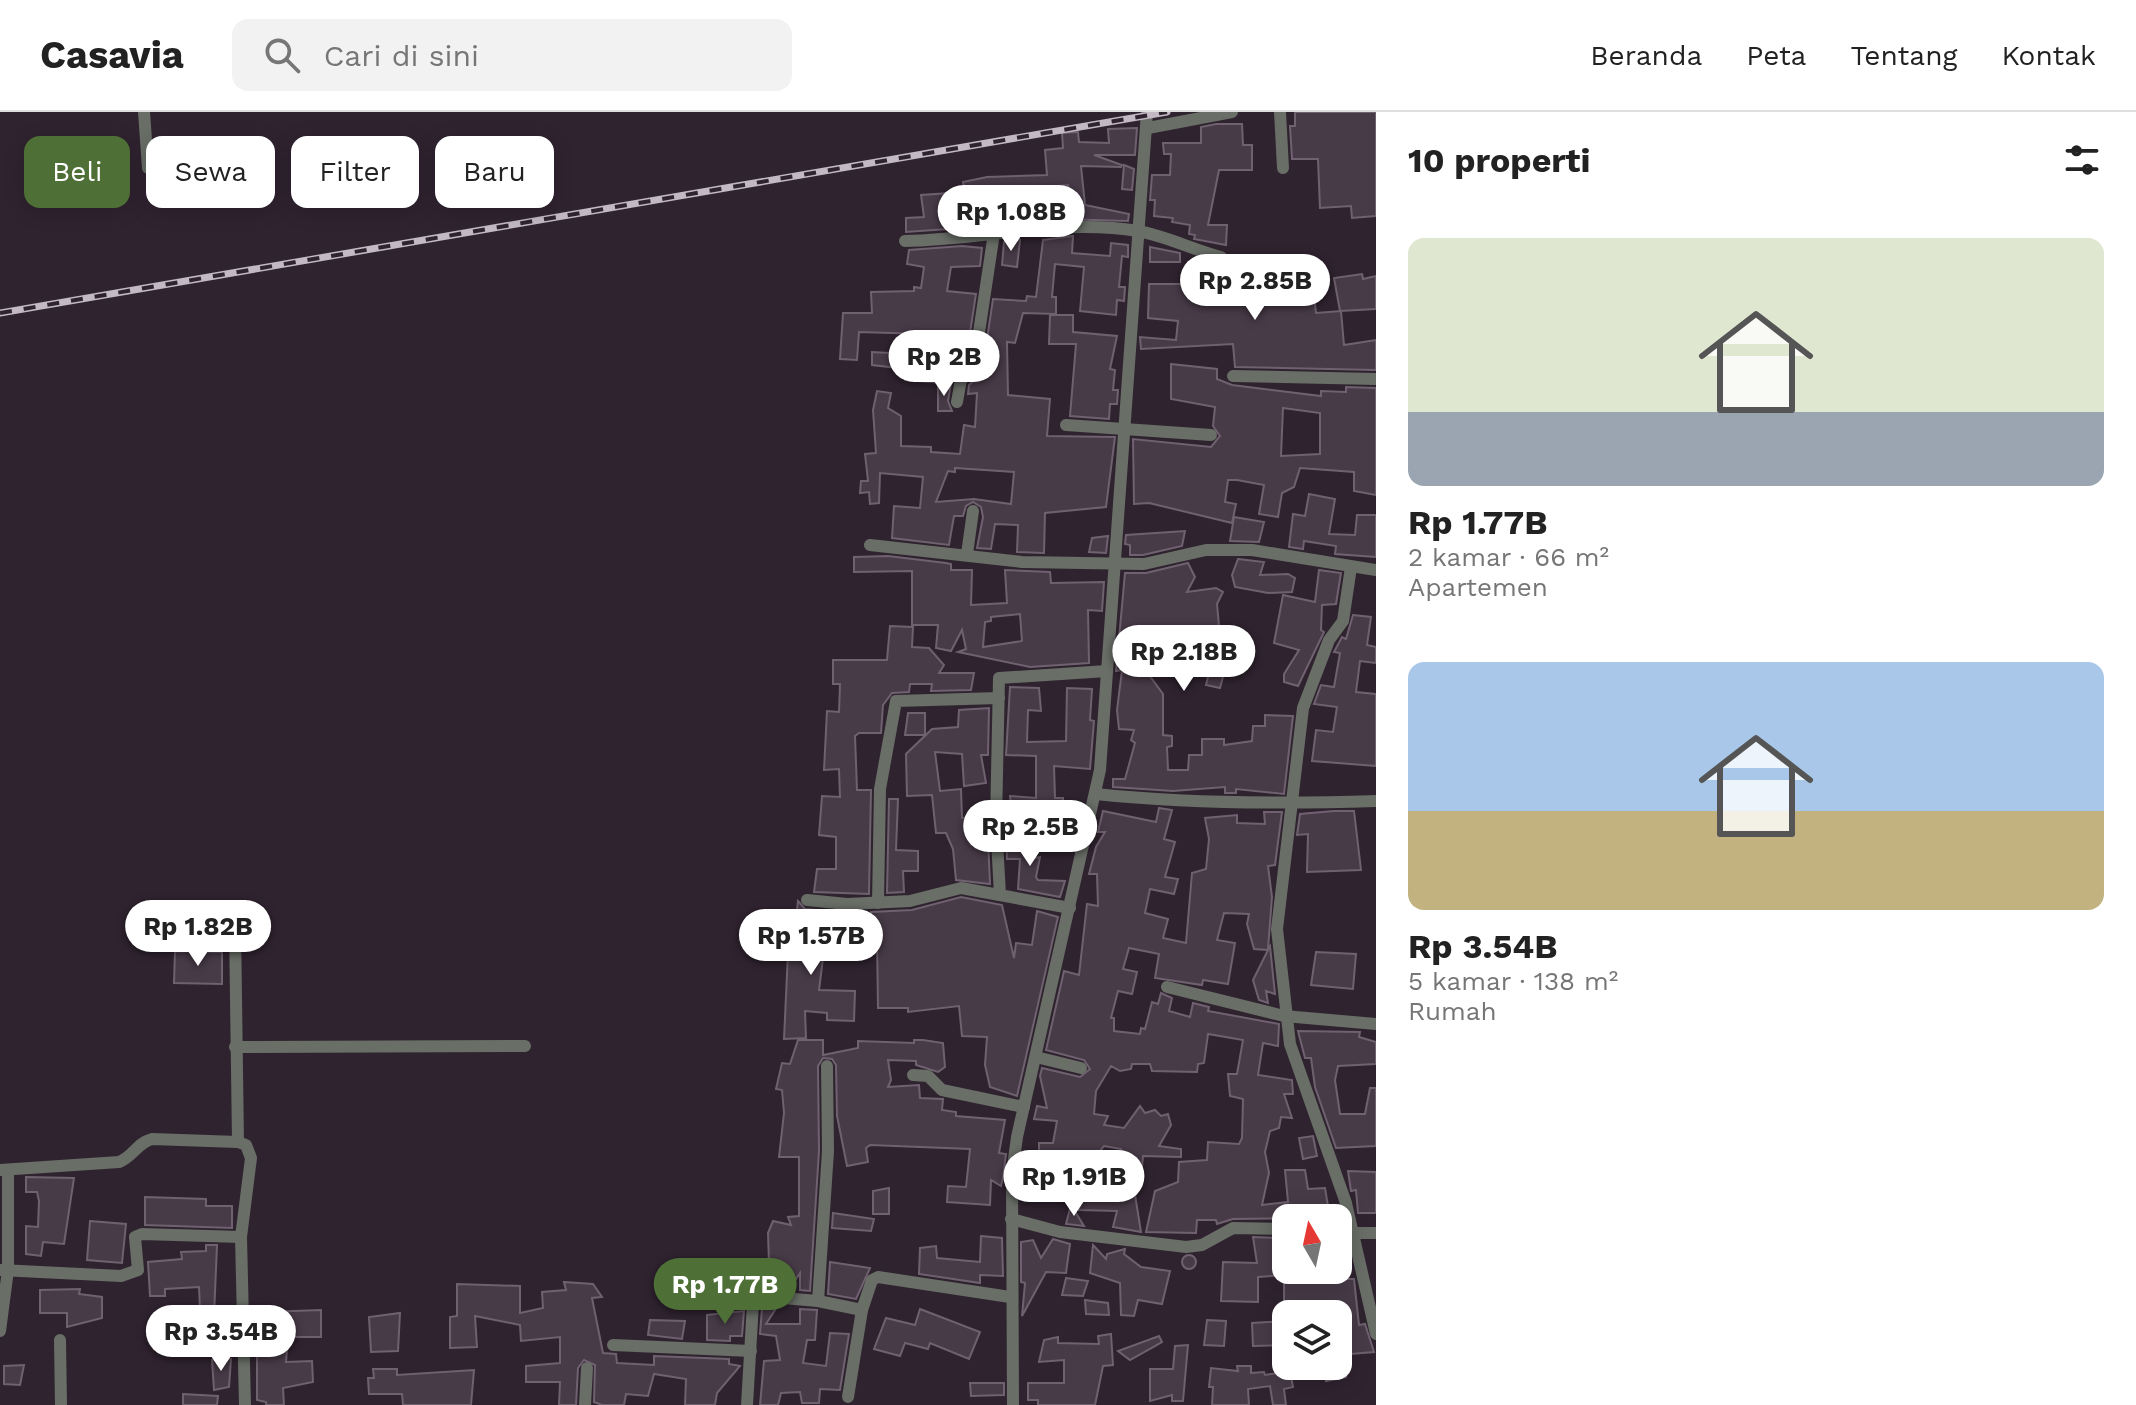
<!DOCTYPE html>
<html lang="id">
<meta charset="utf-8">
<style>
:root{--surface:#fff;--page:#f2f2f2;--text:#222;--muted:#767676;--line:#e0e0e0;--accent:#4e7036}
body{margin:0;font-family:"Work Sans",sans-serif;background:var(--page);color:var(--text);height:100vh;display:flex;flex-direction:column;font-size:30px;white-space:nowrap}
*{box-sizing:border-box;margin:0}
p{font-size:26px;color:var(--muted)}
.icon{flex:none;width:44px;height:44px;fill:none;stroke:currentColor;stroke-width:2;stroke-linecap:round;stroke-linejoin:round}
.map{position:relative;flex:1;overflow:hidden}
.panel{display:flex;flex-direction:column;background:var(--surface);width:760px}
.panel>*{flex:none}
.guide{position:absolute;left:24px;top:24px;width:760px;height:72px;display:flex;gap:16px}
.needle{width:52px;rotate:351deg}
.buttons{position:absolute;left:1272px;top:1092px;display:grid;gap:16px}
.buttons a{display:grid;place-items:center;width:80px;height:80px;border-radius:16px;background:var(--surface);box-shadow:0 4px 20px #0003;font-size:40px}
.price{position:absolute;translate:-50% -68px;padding:0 18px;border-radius:28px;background:#fff;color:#222;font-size:26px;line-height:52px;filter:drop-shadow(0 2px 4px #0008)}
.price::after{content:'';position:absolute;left:50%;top:48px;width:24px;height:18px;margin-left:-12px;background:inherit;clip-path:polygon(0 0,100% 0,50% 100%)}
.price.on{background:var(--accent);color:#fff}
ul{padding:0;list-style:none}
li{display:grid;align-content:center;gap:16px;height:424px;padding:0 32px}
li span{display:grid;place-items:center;height:248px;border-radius:16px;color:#555}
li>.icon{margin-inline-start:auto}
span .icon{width:144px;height:144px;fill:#fffc;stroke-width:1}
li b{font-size:34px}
h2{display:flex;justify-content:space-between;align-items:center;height:96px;padding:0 32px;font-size:34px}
.pill{padding:0 28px;border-radius:16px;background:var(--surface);box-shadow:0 4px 20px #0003;font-size:28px;line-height:72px}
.pill.on{background:var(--accent);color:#fff}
header{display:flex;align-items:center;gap:48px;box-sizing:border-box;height:112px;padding:0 40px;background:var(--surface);border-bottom:2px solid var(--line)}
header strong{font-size:38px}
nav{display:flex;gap:44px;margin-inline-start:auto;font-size:28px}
.search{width:560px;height:72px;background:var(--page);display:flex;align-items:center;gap:20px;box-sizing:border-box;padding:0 28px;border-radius:16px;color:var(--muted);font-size:30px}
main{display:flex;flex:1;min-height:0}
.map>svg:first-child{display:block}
.building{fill:#483b48;stroke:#6f616f;stroke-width:2;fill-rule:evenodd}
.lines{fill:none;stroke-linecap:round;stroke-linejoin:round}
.minor{stroke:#696e67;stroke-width:12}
.rail-casing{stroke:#c2b9c2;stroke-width:7}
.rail{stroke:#2f232f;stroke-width:4;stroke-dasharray:12;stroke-linecap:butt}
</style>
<header>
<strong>Casavia</strong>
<div class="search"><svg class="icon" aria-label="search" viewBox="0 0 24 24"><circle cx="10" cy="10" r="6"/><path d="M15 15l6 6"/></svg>Cari di sini</div>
<nav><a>Beranda</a><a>Peta</a><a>Tentang</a><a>Kontak</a></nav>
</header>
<main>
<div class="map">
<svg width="1376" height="1293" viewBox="0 0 1376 1293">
<rect width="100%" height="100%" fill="#2f232f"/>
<g class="building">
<path d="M1295,0h81v104l-24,2 -1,-12 -31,2 -2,-49h-26l-2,-33h5z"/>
<path d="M1216,12h26l1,21h9v25h-33l-11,55h19l-1,20 -32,-6 1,-4 -6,-1 1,-9 -18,-3 1,-4 -19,-2 1,-16h-5l2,-25h18l1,-21h-7l-1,-11h38v-16z"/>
<path d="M1137,16l-2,27h-41l28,10 -1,2 -40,-1 4,39 44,9 -1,7 -69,-2v-8h12l-3,-26 -21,2v11l-9,1v21l-18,2v-24l-23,1 -2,22 -32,-2v9l-57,4v-14l18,-1 -3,-22 44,-3 -2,-10 24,-5 60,-2 -2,-25 18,-2 -1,-15 16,-1 1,10 30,1 -1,-14z"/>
<path d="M1124,53l10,4 -2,21 -10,-1z"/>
<path d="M1073,124l-1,17 38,3 1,-13 17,2v12l-6,-1 -3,31h6l-1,14 -7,-1 -1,15 -36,-4 4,-44 -29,-3 -3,33h4v17l-33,-1 -8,30 -8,-1 1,53 42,4 -3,37 68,1 -9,70 -61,6 -1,40 -27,-1 1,-27 -23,-1 -4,25 -14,-1 6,-31 -2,-10 -8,-5 -7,4 -3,10h-9l-5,29 -57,-7 2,-32 26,2 3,-31 -43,-4 -1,30 -9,1 -1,-12 -9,1 1,-12h7l-3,-27 11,-1 -3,-43 4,-19 14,2 -3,15 13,8v30l30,1v5l29,2 4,-29 11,2 2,-34 -9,1 1,-9 13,-12 11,-74 33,2 1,-5 9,1 7,-57zM955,356l59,4 -3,32 -37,-5 -38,3 12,-31 7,1z"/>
<path d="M1020,128l-3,27 -15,-2 2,-23z"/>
<path d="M962,134l20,2 -2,18 -29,1 -4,24 29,3 -11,71 -18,-4 6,-24 -27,-6v3l-67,-2 -2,28 -17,-1 3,-46h29l-1,-21 43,-1v-4l7,1 3,-21 -17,-3 2,-14z"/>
<path d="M1150,135l30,6v9h-30z"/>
<path d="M1247,150v4h25v33l42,-4 2,18 25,-2 3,34 32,-5v30l-141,-3 -2,-23 -92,5 -1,-12 36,3 2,-19 -30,-3 1,-34h48l1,-18z"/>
<path d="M1362,162l1,5 13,-3v33l-36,2 -6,-33z"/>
<path d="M1050,203h23v17l44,4 -7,33 5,1 -2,20h5l-1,14h-7l-1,15 -39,-3 6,-72h-27z"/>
<path d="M872,240l71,4 -2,27 -36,-3 1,-11 -34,-4z"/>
<path d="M1171,252l46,5v10l15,6 89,11v-5l25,1v-5l30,1v107l-22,-4v-19l-54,-4 -6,19 -12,6 -4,24 -19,-3 5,-29 -27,-5h-9l-3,22 11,2 -4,19 -83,-20 -15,1 -1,-65 78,8 9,-11 -7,-10 2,-19 -44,-8zM1283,296l37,5v41l-39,2z"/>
<path d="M938,272h13l-3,17 4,10h-14z"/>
<path d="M1309,382l26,5 -6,35 26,1 2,-20h19v42l-41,-3 1,-8 -32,-5 -1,8 -14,-2 4,-33 12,2z"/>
<path d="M1234,405l30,5 -5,20 -29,-1z"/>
<path d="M1185,419l-3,15 -39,9h-13v-10l-5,-1 1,-9z"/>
<path d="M1108,424l-2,17 -17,-1 3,-14z"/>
<path d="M888,444l58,7 5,1v6h21l-1,35 36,-2 -2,-33 45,2 1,11 53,-1 -2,29 -14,-1 1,53 -59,4 -72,-15 8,-3 -4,-19 -11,21 -15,-3 2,-23h-26v-54l-58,1v-15zM1020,502l2,27 -39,6 2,-25 6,-1v-4z"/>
<path d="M1238,447l26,3 -4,13 28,-1 7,4 -3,14 -24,1 -33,-6 -3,-12z"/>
<path d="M1188,451l7,14 -8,15 29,-4 7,4 -6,12 2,22 -5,27 -41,-8 -1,4h-8l-11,8 -1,8 -8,3 19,26v41l9,1v10l-5,1 1,23h20l1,-15h13v-16h22v6l28,-4 1,-15h12v-11l28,1 -9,78 -48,-5v4h-11v-6l-52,4 -60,-4v-8h12l10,-36 -4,-3 3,-10 -15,-1 -2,-19 5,-40 -6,1 9,-98h21z"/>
<path d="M1319,458l22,3 -5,31 -14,1 -1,25 3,2 -26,54 -14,-4v-8l15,-24 -25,-7 9,-48 32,7z"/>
<path d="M1353,503l18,2 -4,28 9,2v16l-16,-2 -4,31 20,2v72l-64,-5 4,-31 17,2 4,-25 -23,-3 7,-19 13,2 6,-34 -6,-1 8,-15 4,2z"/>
<path d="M890,514l23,1 -1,20 17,1 15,17 -5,8h35l-3,17 -40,1 1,-7h-22l-1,8 -17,1 -9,12 -2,28h-22l-4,3 2,54h14l-2,104 -55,-2 3,-23h19v-32l-17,-2 3,-39 18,1 -1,-28 -15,1 3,-59 12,1 1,-28h-7v-24h54z"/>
<path d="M1212,549l14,5 -6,22 -14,-3z"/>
<path d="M1010,575l29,1 2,23 -13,-1 -1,32 39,-1 1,-53 25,1 -2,31 4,1 -4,48 -36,-3 1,32h8v15h18l-3,12 -28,-4v-5l-38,-1 -2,-19 26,2v-42l-30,-1z"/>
<path d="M989,596l-1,47h-7l5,28 -22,3 -2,-32 -27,-2 5,39 21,-2 1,29 25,-2 3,68 -34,-4 -3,-31 -7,-16h-10l-4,-38 -25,1 -1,-42 26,-25 26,-2 1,-17z"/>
<path d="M908,601h17v22h-20z"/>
<path d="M889,687h9l-2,51 22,1v20h-15l1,21 -17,1z"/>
<path d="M1159,696l13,2 -8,29 11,3 -10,35 13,2 -4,15 -24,-5 -5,24 23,6 -5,19 23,5 6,-70 14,-4 3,-30 -4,-21 32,-3v8l28,1 -1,-12h18l-7,53 -7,1 4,31 -4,52 2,-3 5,48 -9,-3 2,12 -9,-3 -6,-20 15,-30 -14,-1 -7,-25 2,-10 -25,-1 -7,27 18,3 -7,41 -25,-4 -1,5 -47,-7 4,-24 -30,-6 -6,21 14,3 -5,22 -14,-3 -7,27h3v13l26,3 1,-6 4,1 7,-27 6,2 3,-11 11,5 -3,13 21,6 3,-14 16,4 -1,4 71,13 -1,22 -15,-3 -5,32 34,5 1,14h-9l8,24 -11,-1 -2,11 -9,3 -5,21 4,21 -7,32 26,-3 -3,-32h20l3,19 17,-1 5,30 -97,1 -16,5 -1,-4h-19l-1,13 -50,-1 9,-41 23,-9 1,-20 28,-2 1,-18 31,2 3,-6 1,-39 -13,-3 -2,-22h9l6,-34 -35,-6 -4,29 -6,1 -1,8 -45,-1 -2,-7h-18l-1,5 -11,2 -9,-5 -15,25 -2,23 14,2 -4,9 20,3 16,-22 5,7 10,-3 6,6 7,-2 3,11 -12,21 22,3v8l-38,-1 -2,21 -9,-1 9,56 -28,-5 4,-16 -38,-1 8,-47h-23l-6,38 -21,-2 -1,-13 8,-17 -13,-2 -4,-10h12v-14h14l4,-22 -23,-2 3,-13 10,2 -7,-32 2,-8 38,9 10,-8 -6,-9 -38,-10 18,-79 15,4 8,-71 11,2 -1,-32h-8l7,-27 9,-15h-7l5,-21 53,11zM1104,1034l17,3 -6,28 -19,-2 -3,-16z"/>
<path d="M1334,699h20l7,59 -54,2 1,-38 -11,1 3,-21z"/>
<path d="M1006,720l8,2v3l16,-1v23l10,-2 -4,20 2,3 27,1 -5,16 -42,-8 2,-30h-13z"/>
<path d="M961,785l41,8 12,53 2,-15 16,2 5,-34 21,6 -41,179 -27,-9 -5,-22 2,-28 -25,-1 -3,-30 -51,6v-4h-30l-1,-71 -12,-1 6,-24 41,-2z"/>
<path d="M798,789l7,8 24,2 -10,79 36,1 -1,30 -27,-1v-7l-22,-2 1,27 -22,1 4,-86 4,1z"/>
<path d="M175,839l47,1v32l-48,-1z"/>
<path d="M1316,840l40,2 -3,35 -42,-4z"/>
<path d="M1298,919l62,1 -1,5 17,5v22l-38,2 -3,14 5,34h25l5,-26h6v58l-40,2 -21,-61 -4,-29h-6z"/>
<path d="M798,928h25v15l35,-7v-7l56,2v-3h9l20,3 2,24 -7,5 -22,-7v-4l-28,-1 3,20 -3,7 31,-2 1,13 23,1 -1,11 14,2v4l49,4 -6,33 7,1 -3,24 -2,8 -10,-6 -1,25 -43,-3 1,-16 18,1 4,-38 -100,-4 -4,3 2,14 -21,4 -10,-50 -1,-51 -4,-6 -9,-1 -5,8 1,85 -9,140 -10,-1v-17l-11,16 -32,-2 2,-24 10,1 -1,-31 5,-12 18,4 -3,-8 11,-1v-59h-20l5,-44 -2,-23 -6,-1 6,-26 8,1z"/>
<path d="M1313,1024l4,20 -14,3 -4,-21z"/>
<path d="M1348,1059l28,1v41h-18l-2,-23 -5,1z"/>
<path d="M26,1065l48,1 -10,66 -21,-2 -2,14 -15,-2v-28l12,1 1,-26 -2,-9h-11z"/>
<path d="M889,1076v26h-16v-23z"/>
<path d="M145,1085l61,2v7h26v22l-87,-3z"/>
<path d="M1071,1093l13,21 -18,-2z"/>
<path d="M833,1101l41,6 -3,12 -39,-3z"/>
<path d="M90,1109l36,3 -4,39 -35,-3z"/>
<path d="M981,1124l21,2 1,38 -23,-1v8l-61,-9 1,-26 16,-2 1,12 43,4z"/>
<path d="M1253,1125l30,1 -2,14 5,-1v19h26l1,9h41l5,46 6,-1 9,28 -36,3v-41h-6v-10l-48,-1v-28l-26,2v25l-37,-1 2,-39 34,1z"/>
<path d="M1053,1127l17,5 -4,29 -20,-1 -24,44 3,-33 -4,-1v-40l12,-2 8,18z"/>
<path d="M206,1133h11l-3,71h14v12l-8,1v23h-35v-21l16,1 -2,-45 -34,2v7h-15l-2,-34 34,-3 -1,-7 25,-1z"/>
<path d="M1093,1133l13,14 1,-5 18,-5 -1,5 17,13 29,4 -8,33 -24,-4 -4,16 -13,-1 -1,-32 -30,-10z"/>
<circle cx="1189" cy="1150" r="7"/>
<path d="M830,1150l40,6 -14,31 -28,-5z"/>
<path d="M1066,1166l22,3 -5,15 -21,-1z"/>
<path d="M564,1170l29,2 9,13 -10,1 11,55 13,1 1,9 37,2v-9l75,3v5l11,2 -23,27 -2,12h-30l1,-26 -32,-5 -6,22 -22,-2 -2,11h-22l-8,-3 1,-37 -11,-5 -6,8 -2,37h-17l1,-23h-34v-16l34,-3v-26l-39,4 -1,-16 -45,-9 2,31 -27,1v-31l7,-1v-32l63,2v27l23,-5 -1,-16 24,-2z"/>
<path d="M80,1177l-1,5 23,3v21l-35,9v-14h-27v-23z"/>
<path d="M1085,1188l23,3 1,12 -23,-1z"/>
<path d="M777,1195l-11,17h34v-15l17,1 -2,30h-8l-4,23 23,3 4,-33 19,1 -9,56 -20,-1 -1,14h-17l-2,-11 -19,1 -3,12h-18l4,-44 16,-1 -4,-24 -16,-2 2,-26z"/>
<path d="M920,1197l60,23 -11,27 -39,-16 -2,6 -23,-6 -5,13 -26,-7 12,-31 29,7z"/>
<path d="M321,1198v27h-33l-2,25 26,-1 1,21 -30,6 1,17h-18v-3l-9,-2v-45h9l-1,-43z"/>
<path d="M744,1199l-2,25h-12v5l-23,-1v-25z"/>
<path d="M400,1201l-2,38 -27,1 -2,-35z"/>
<path d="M650,1208l35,1 -3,18 -34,-4z"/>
<path d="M1207,1208l19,1 -2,25 -20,-1z"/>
<path d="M167,1209l2,17 -19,2 -2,-16z"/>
<path d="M1286,1209v24l-33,1 -1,-23z"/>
<path d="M1111,1222l2,31 -10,1 -8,39h-57v-5h-10v-17h36v-23l-25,2 5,-22 14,-3v6l41,1 -1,-8z"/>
<path d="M1159,1224l3,6 -32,18 -12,-9z"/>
<path d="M1188,1233l-5,56h-11v-6l-22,6v-32h23l2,-23z"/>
<path d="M231,1247l-2,28 -15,3 -2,-30z"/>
<path d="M24,1253l-4,20 -16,-1v-18z"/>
<path d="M1237,1254h14v7l13,-1 1,3 25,-4 3,16 -9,2 2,16h-13l-3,-19 -22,3 1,16h-37l1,-18h-4l2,-19 27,3z"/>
<path d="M1344,1254l2,11 -20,4 -2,-11z"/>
<path d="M373,1257h24v6l77,-5 -3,35h-68l-1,-11h-33l-1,-16h6z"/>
<path d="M970,1271h34v12l-33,1z"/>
<path d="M183,1282l35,2 -1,9h-34z"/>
</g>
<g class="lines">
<g class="minor">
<path d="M144,0l4,56"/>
<path d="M1280,0l3,56"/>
<path d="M1148,16l84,-16"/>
<path d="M905,129c77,-1 156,-23 233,-10 28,5 56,19 83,26"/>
<path d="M1233,264l143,3"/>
<path d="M957,290l4,-23 12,-7 21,-139"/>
<path d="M1066,313l145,10"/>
<path d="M870,433l152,17 122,2 62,-14h46l124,20"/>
<path d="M967,442l6,-43"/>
<path d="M1351,455l-8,54 -14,19 -26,68 -26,221 13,115 56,159 30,131"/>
<path d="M1096,682c94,10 186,10 280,7"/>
<path d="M996,710l92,13"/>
<path d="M1000,783l-4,-73 3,-144 108,-7"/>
<path d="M807,788l40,4 63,-3 51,-13 109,20"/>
<path d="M878,791l2,-114 16,-88 103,-3"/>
<path d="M235,814l3,216"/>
<path d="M1167,875l117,29 92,8"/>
<path d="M235,935l290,-1"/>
<path d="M1036,945l45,11"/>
<path d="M913,963l15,1 14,14 82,17"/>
<path d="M0,1058l119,-8c14,-5 18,-19 33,-23l86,3 8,3 5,13 -10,79 4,168"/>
<path d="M1011,1107l49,13 126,15 16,-2 31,-17 53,1"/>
<path d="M1338,1121h38"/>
<path d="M0,1158l121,6 17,-6 -3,-33 7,-3 99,3"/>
<path d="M818,1189l10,-150 -1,-85"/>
<path d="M0,1219l8,-61v-100"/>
<path d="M60,1228l1,65"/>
<path d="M613,1233l138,6"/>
<path d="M848,1285l14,-87"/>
<path d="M585,1293l2,-37"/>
<path d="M747,1293l6,-102 6,-7 59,5 44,9 10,-30 6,-3 132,20"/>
<path d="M1013,1293l-1,-231 5,-37 83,-367 47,-658"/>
</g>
<defs>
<path id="rail" d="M0,201l1167,-201"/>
</defs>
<use href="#rail" class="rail-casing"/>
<use href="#rail" class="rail"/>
</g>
</svg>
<div class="buttons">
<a><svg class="needle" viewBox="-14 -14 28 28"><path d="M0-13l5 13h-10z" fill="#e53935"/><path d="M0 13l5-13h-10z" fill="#767676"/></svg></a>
<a><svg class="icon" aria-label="layers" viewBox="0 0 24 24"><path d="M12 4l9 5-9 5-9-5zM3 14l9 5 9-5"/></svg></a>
</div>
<b class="price" style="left:1011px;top:141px">Rp 1.08B</b>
<b class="price" style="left:1255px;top:210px">Rp 2.85B</b>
<b class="price" style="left:944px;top:286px">Rp 2B</b>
<b class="price" style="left:1184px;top:581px">Rp 2.18B</b>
<b class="price" style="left:1030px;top:756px">Rp 2.5B</b>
<b class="price" style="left:198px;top:856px">Rp 1.82B</b>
<b class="price" style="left:811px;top:865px">Rp 1.57B</b>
<b class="price" style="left:1074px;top:1106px">Rp 1.91B</b>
<b class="price on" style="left:725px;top:1214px">Rp 1.77B</b>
<b class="price" style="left:221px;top:1261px">Rp 3.54B</b>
<div class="guide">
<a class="pill on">Beli</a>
<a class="pill">Sewa</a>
<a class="pill">Filter</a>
<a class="pill">Baru</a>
</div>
</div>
<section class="panel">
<h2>10 properti<svg class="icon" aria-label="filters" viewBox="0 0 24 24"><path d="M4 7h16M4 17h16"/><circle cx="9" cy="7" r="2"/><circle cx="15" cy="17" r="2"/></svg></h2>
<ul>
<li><span style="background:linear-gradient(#dfe7d0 70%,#9aa5b1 0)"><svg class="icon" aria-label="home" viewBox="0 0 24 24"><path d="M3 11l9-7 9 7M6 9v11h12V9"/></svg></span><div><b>Rp 1.77B</b><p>2 kamar · 66 m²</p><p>Apartemen</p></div></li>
<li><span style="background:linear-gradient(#a9c7e8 60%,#c2b280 0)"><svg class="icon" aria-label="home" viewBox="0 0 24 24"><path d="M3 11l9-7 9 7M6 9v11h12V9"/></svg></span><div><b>Rp 3.54B</b><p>5 kamar · 138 m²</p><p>Rumah</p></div></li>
</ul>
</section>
</main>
